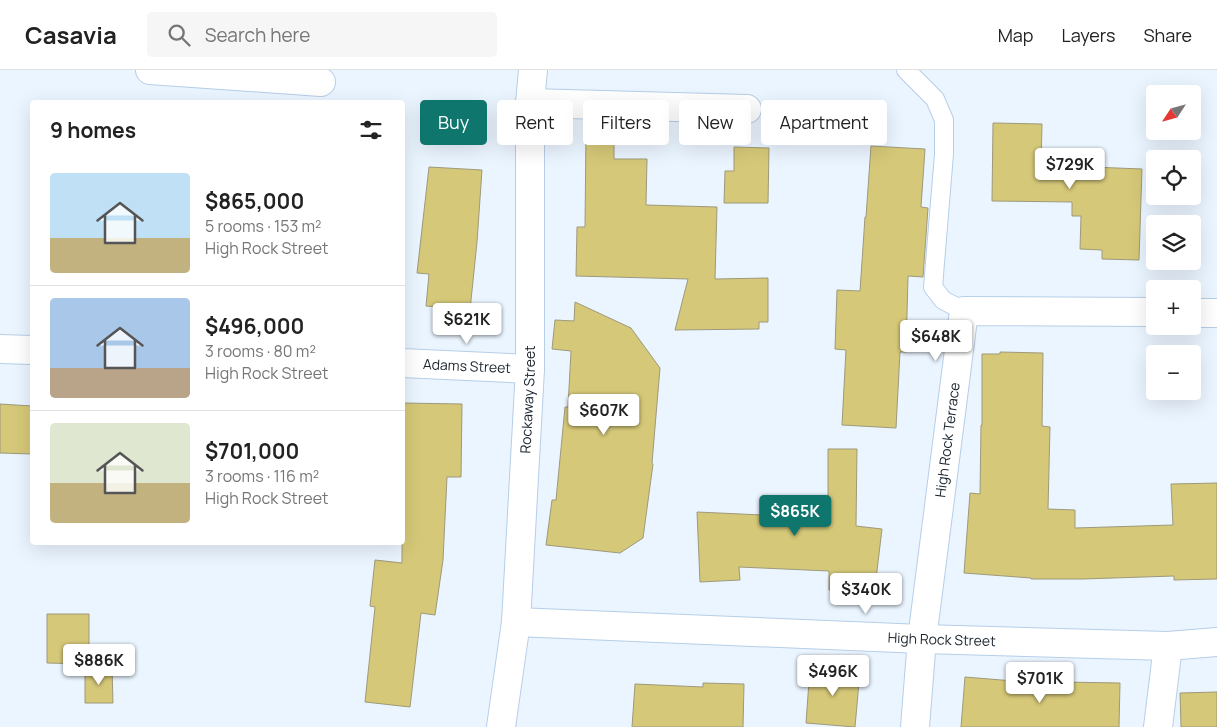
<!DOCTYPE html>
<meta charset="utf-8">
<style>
:root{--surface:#fff;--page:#f6f6f6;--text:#222;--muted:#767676;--line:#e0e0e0;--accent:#0f766e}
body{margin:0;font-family:Manrope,sans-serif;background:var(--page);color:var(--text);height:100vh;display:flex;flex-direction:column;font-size:19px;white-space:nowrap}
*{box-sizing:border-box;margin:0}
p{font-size:16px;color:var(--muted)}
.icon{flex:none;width:28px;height:28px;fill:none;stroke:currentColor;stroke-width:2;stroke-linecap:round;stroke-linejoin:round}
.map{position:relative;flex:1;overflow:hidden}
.details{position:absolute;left:30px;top:30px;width:375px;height:445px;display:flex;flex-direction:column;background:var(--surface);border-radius:5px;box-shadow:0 5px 20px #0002}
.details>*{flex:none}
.guide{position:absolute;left:420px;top:30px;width:475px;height:45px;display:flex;gap:10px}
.needle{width:32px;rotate:234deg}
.buttons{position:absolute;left:1146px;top:15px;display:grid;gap:10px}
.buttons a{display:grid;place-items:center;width:55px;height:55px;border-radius:5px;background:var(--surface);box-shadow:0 5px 20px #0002;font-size:25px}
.price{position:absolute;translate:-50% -42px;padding:0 11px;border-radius:5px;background:#fff;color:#222;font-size:16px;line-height:32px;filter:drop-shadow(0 1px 2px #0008)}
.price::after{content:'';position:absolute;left:50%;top:30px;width:15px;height:11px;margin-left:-8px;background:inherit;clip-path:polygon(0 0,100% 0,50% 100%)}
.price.active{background:var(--accent);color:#fff}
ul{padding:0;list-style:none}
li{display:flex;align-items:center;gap:15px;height:125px;padding:0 20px}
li+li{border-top:1px solid var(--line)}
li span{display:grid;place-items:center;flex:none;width:140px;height:100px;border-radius:5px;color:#555}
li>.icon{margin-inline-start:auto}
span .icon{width:60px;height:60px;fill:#fffc;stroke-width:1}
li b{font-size:21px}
h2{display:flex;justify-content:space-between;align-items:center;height:60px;padding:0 20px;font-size:21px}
.chip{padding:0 18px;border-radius:5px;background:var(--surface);box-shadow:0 5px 20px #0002;font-size:18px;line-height:45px}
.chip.active{background:var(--accent);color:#fff}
header{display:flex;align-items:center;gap:30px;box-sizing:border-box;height:70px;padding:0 25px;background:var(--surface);border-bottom:1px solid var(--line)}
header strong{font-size:24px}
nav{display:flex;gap:28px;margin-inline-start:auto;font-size:18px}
.search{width:350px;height:45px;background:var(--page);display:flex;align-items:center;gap:12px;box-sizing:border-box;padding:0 18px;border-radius:5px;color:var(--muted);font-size:19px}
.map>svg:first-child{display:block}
.building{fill:#d5c878;stroke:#9e997a}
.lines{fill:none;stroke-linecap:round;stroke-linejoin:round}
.lane-casing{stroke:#b6cee7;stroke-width:20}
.street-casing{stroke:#b6cee7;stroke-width:30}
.lane{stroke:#fff;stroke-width:18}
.street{stroke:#fff;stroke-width:28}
.labels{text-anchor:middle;stroke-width:5;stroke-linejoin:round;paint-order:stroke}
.street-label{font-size:14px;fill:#18212a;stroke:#ebf5ff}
</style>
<header>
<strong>Casavia</strong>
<div class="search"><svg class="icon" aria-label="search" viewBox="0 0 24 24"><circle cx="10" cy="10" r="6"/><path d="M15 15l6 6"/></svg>Search here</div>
<nav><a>Map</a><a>Layers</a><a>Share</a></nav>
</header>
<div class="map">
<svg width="1217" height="657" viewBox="0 0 1217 657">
<rect width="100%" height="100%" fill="#ebf5ff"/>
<g class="building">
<path d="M993,53l49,1 -1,41 101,4 -3,91 -37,-1v-9l-22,-1 1,-33h-9v-14l-80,-1z"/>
<path d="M586,62h28v27h33l-1,46 71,2 -2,72 53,-1v44h-9v7l-84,1 13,-51 -112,-3 1,-49h8z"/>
<path d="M871,76l54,3 -4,58 7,1 -5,69 -15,-1 -2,76h-6l-4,76 -54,-3 4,-75 -11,-1 2,-59 23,1 5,-74h1z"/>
<path d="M734,77l35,1 -1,55h-44l1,-32h9z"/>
<path d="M429,97l53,3 -5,72 -7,68 -44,-4 3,-32 -12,-1z"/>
<path d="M575,232l56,26 29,40 -8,95 1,1 -10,74 -23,15 -74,-8 6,-45h4l9,-93h3l3,-56 -19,-2 3,-29 19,1z"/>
<path d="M1000,282l43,1 -1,73 8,1 -2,82 27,1v18l98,-3 -2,-41 46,-1v96l-43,1v-4l-91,3h-52v-1l-67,-5 6,-80 10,1 1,-69h1v-71h18z"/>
<path d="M402,333l60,1 -1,73h-14l-4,83 -8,55 -14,-2 -11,94 -45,-5 10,-95 -5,-1 5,-46 27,3z"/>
<path d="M0,334l32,2v48l-32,-1z"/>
<path d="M828,379h29l-1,77 26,3 -6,50 -21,-2v13h-26v-19l-90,-4 1,13 -40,2 -3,-70 131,6z"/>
<path d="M47,544h42v50l-42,-1z"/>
<path d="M810,597l50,4 -5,56 -49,-4z"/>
<path d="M112,598l1,35h-28v-34z"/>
<path d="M965,607l97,8v-3l58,1 -1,44h-158z"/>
<path d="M703,613l41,1 -1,43h-111l3,-43 68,3z"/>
<path d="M1217,622v35h-36l-1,-34z"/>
</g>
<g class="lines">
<defs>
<path id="lane" d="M906,0l29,29 9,21v34l-11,133 10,13 21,11"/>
<g id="street">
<path d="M150,0l171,12"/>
<path d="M530,33l217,6"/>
<path d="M1192,243h25"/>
<path d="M0,279l32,1"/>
<path id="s1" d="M402,293l128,6"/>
<path id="s2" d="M516,552l406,17 246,7 49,-4"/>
<path id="s3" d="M501,657l15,-105 14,-253v-266l3,-33"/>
<path id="s4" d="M915,657l7,-88 42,-328 191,1"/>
<path d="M1158,657l10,-81"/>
</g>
</defs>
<use href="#lane" class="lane-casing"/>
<use href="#street" class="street-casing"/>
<use href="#lane" class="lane"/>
<use href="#street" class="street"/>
</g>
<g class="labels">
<g class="street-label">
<text dy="5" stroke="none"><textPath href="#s1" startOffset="65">Adams Street</textPath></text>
<text dy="5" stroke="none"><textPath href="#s3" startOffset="329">Rockaway Street</textPath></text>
<text dy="5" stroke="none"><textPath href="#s4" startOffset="289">High Rock Terrace</textPath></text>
<text dy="5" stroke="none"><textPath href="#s2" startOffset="426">High Rock Street</textPath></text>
</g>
</g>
</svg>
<div class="buttons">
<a><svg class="needle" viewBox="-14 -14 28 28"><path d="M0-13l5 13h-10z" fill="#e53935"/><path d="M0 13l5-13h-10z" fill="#767676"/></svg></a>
<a><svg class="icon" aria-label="locate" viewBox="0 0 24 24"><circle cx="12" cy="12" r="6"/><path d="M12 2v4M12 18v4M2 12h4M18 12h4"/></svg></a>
<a><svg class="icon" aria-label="layers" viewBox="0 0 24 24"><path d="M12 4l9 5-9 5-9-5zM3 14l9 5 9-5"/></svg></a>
<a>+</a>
<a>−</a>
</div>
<b class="price" style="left:1070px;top:120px">$729K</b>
<b class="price" style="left:467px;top:275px">$621K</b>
<b class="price" style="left:936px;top:292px">$648K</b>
<b class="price" style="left:604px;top:366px">$607K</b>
<b class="price active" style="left:795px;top:467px">$865K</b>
<b class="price" style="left:866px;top:545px">$340K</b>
<b class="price" style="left:99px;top:616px">$886K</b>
<b class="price" style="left:833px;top:627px">$496K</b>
<b class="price" style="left:1040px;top:634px">$701K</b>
<div class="guide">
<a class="chip active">Buy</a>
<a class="chip">Rent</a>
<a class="chip">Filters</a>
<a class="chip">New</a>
<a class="chip">Apartment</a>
</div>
<section class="details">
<h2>9 homes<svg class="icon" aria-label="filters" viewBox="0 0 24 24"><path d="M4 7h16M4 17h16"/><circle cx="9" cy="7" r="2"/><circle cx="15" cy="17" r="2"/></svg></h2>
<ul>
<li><span style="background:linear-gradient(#bfe0f5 65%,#c2b280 0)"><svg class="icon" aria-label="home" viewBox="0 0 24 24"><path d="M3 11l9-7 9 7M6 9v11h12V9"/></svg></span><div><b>$865,000</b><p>5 rooms · 153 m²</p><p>High Rock Street</p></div></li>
<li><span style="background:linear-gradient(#a9c7e8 70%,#b9a48a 0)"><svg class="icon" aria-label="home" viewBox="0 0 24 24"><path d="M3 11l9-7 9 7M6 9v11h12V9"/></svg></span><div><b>$496,000</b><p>3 rooms · 80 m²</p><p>High Rock Street</p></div></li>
<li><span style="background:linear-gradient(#dfe7d0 60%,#c2b280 0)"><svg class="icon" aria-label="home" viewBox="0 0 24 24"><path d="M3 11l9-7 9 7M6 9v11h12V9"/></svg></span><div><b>$701,000</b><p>3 rooms · 116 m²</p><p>High Rock Street</p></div></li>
</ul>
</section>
</div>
